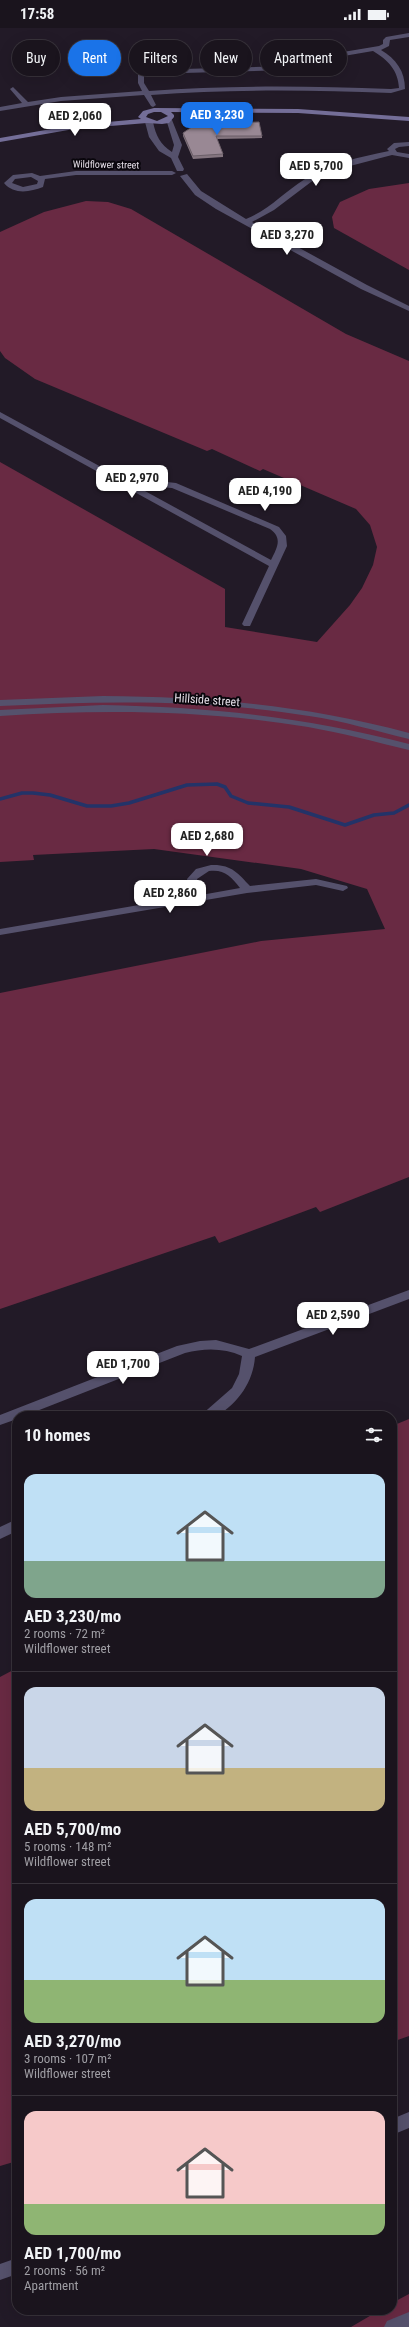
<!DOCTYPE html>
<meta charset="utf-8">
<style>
:root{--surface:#1a141d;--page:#27212a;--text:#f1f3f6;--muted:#9f9ea4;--line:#38333b;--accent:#1a73e8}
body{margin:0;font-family:"Roboto Condensed",sans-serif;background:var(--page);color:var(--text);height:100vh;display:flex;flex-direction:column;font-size:15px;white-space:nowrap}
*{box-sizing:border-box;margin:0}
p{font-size:13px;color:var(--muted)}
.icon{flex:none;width:22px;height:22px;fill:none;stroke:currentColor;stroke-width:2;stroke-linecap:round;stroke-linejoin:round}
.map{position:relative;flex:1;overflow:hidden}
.side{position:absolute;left:12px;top:1383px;width:385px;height:904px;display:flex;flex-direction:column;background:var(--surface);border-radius:16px;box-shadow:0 4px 16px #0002,0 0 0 1px var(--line)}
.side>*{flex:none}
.hud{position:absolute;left:12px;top:12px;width:385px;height:36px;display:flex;gap:8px}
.price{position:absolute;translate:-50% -34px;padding:0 9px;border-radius:8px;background:#fff;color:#222;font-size:13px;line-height:26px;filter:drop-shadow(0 1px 2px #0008)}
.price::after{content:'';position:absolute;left:50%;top:24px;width:12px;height:9px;margin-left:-6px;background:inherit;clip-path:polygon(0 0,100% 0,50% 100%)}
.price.active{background:var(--accent);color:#fff}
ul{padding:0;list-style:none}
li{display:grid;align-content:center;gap:8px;height:212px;padding:0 12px}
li+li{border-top:1px solid var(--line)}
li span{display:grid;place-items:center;height:124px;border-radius:12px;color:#555}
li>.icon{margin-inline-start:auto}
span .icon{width:72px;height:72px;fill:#fffc;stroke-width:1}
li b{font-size:17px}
h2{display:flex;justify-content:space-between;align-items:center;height:48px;padding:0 12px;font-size:17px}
.chip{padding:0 14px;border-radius:18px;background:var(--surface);box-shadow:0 4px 16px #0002,0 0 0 1px var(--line);font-size:14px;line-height:36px}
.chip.active{background:var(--accent);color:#fff}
.status{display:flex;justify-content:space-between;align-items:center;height:28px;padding:0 20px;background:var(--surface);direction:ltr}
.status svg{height:11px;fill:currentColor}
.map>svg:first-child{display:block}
.green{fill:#692a43}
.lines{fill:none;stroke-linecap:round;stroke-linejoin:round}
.stream{stroke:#233368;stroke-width:3.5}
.street{fill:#55516c;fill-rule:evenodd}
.secondary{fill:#746e98;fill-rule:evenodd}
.wall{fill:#84757f}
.building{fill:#998894;stroke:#6b5f68}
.labels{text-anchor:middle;stroke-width:4;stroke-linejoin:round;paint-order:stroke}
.far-street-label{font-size:10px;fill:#e4dee7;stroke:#09060c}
.street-label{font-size:12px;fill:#e4dee7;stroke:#09060c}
</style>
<div class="status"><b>17:58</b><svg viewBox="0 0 49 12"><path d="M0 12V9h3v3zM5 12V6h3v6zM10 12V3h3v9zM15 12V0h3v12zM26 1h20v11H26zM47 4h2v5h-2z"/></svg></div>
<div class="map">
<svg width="409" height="2299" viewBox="0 0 409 2299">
<rect width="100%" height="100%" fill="#221a27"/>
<g class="green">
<path d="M409,155v87l-75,-42 -2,-11 8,-15 29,-13z"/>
<path d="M86,173l22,1 23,7 215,125 63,27v816l-89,35 -4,-5 -97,36 -4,-7 -215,73v-316l261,-52 124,-12 -18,-40 -66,-20 -147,-20 -121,6 1,5 -34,2v-400l225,127v38l92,15 33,-37 12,-17 11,-23 4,-18 -7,-22 -14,-16 -93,-40 -3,2 -48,-22 -5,2 -172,-72 -30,-21 -5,-7v-119l44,-20z"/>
<path d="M409,1391v617l-17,6v-616z"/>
<path d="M17,1640v493l-17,5v-489z"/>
<path d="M409,2266v33h-58l29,-17h12v-7z"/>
</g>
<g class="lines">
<path class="stream" d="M0,771l22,-6h11l17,2 37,11h24l18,-3 58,-18 30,-1 8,3 6,9 17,7 41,4 56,18 29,-10 20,-2 15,-8"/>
<g class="street">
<path d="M409,5v4l-19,3 -1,6 -8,4c15,9 24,21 24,39l-14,4c-81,-3 -159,-4 -240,2l5,10 -3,2 -2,-1 -7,-11 -83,6 -61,10v-4l22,-4 -12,-14 3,-2 15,15 33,-5 81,-6 -4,-8v-8l8,-5 141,-4 44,-12 48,-8 4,-2v-4l3,-3zM373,23c15,9 25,19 26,37l-8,1c-82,-3 -161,-4 -242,2l-5,-8v-7l3,-2 140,-4 45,-12z"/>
<path d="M166,91l6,1 10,25 -4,12 6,12 -1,2h-6l-6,-13 -12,-7 -10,-14 -4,-15 4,-2 4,2c3,14 7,22 19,30l2,-7z"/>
<path d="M409,114v4l-10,1 -4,2 2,3 12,2v4l-17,-3 -61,16 -20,11 -37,28 -22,12 115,63 42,21v5l-48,-22 -145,-80 -21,-14 -15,-19 7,-2 14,17 45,28c23,-9 38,-27 59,-40 25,-16 55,-22 84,-28l-2,-2 7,-6z"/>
<path d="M76,143h96l4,2 -4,2h-96l-31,4 -2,8c-13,5 -29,8 -39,-4l9,-8 19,-2 8,3zM31,149l7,4 -1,3 -14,3 -11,-4 3,-4z"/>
<path d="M0,384l138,75 20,-6 18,2 103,44 7,9 1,10 -37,80h-6l-2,-2 27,-58 -269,-148zM158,459l14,1 98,41c13,9 7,19 1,31l-126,-69z"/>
<path d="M103,668c108,1 201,9 306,37v6c-33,-8 -66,-18 -100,-23 -103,-17 -206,-15 -309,-10v-6z"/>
<path d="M103,677c107,2 202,12 306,39v6c-33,-8 -67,-17 -101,-23 -102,-17 -205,-18 -308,-11v-6z"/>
<path d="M211,837c20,-1 27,8 39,21l66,-7 31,7 1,2 -5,3 -27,-6 -69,8 -247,42v-6l191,-33 -4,-17 9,-10zM209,843c15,-2 22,5 31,17l-39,7 -4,-16z"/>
<path d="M409,1262v9l-154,58c-2,25 -16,45 -38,59h-17l32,-28 7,-14 3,-18c-18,-8 -37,-8 -57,-3l-161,63h-7v3l-17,6v-10l177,-69 23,-5 16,-1 33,9z"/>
<path d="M17,1491v12l-17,8v-12z"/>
<path d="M409,2084v16l-17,7v-16z"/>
<path d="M17,2230v16l-17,6v-16z"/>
<path d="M409,2284v15h-25l3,-6z"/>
</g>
<path class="secondary" d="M154,80l144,1 111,8v4l-111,-8 -127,-1 3,3v2l-5,6 -7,1 -15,-1 -73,6 -74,13v-4l74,-13 67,-6 -3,-2 5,-6zM154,84h7l7,4 -11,5 -11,-4 2,-3z"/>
</g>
<path class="wall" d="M183,105l79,3v2l-45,1 6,15v3l-30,2 -10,-23z"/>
<path class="building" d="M259,94l3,14h-46l7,18 -30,2 -10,-23 13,-9z"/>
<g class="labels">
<g class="far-street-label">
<text transform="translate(106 136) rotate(1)" y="4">Wildflower street</text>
</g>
<g class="street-label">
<text transform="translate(207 672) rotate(4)" y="4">Hillside street</text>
</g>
</g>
</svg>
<b class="price active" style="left:217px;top:108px">AED 3,230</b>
<b class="price" style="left:75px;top:109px">AED 2,060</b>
<b class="price" style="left:316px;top:159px">AED 5,700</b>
<b class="price" style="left:287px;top:228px">AED 3,270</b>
<b class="price" style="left:132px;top:471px">AED 2,970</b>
<b class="price" style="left:265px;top:484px">AED 4,190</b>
<b class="price" style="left:207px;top:829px">AED 2,680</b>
<b class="price" style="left:170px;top:886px">AED 2,860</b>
<b class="price" style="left:333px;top:1308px">AED 2,590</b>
<b class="price" style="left:123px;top:1357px">AED 1,700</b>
<div class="hud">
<a class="chip">Buy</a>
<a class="chip active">Rent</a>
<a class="chip">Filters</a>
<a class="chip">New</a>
<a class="chip">Apartment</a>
</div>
<section class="side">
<h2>10 homes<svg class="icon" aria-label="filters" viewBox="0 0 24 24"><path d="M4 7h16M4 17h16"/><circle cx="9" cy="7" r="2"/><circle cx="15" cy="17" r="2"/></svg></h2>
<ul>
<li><span style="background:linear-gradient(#bfe0f5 70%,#7fa58c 0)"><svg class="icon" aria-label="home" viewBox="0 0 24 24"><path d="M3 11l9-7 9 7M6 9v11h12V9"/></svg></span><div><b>AED 3,230/mo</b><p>2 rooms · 72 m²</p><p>Wildflower street</p></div></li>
<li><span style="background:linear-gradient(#c9d6e8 65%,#c2b280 0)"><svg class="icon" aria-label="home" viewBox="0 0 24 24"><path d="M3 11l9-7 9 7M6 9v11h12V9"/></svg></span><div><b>AED 5,700/mo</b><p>5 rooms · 148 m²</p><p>Wildflower street</p></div></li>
<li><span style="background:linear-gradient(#bfe0f5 65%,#8fb573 0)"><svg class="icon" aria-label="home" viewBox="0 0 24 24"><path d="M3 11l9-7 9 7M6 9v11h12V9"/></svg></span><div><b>AED 3,270/mo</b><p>3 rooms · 107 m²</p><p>Wildflower street</p></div></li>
<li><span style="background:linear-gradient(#f6c9c9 75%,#8fb573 0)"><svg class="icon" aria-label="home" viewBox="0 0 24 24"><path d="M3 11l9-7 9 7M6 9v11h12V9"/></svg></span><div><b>AED 1,700/mo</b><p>2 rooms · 56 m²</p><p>Apartment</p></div></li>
</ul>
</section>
</div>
